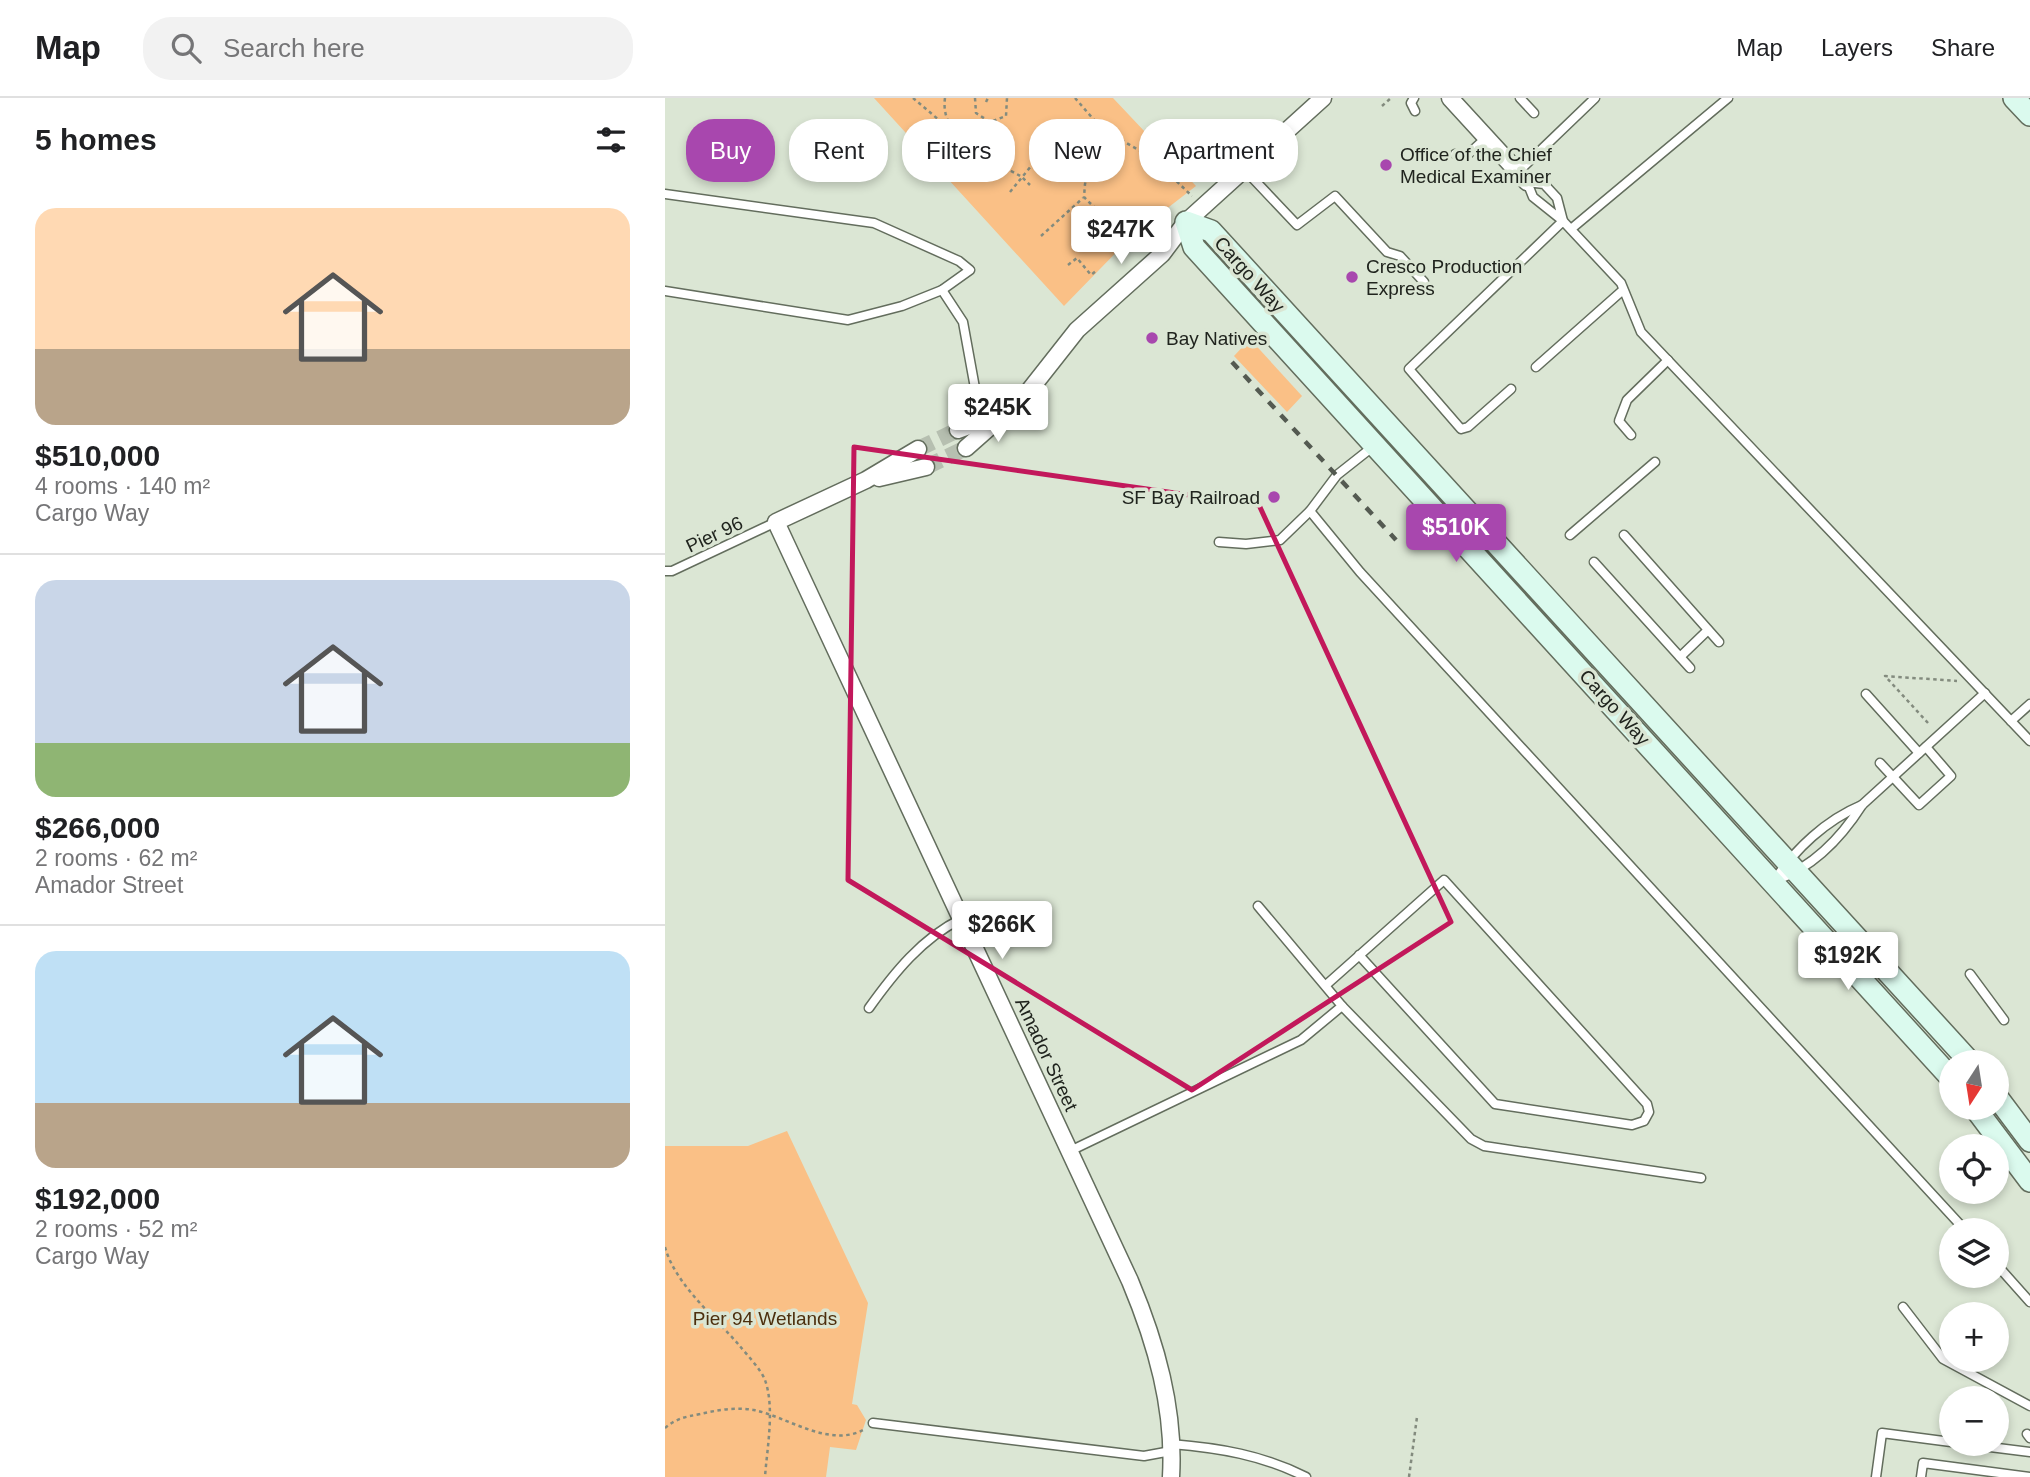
<!DOCTYPE html>
<meta charset="utf-8">
<style>
:root{--surface:#fff;--page:#f2f2f2;--text:#202124;--muted:#757577;--line:#e0e0e0;--accent:#a847ae}
body{margin:0;font-family:Arial,sans-serif;background:var(--page);color:var(--text);height:100vh;display:flex;flex-direction:column;font-size:26px;white-space:nowrap}
*{box-sizing:border-box;margin:0}
p{font-size:23px;color:var(--muted)}
.icon{flex:none;width:38px;height:38px;fill:none;stroke:currentColor;stroke-width:2;stroke-linecap:round;stroke-linejoin:round}
.map{position:relative;flex:1;overflow:hidden}
.panel{display:flex;flex-direction:column;background:var(--surface);width:665px}
.panel>*{flex:none}
.top-card{position:absolute;left:21px;top:21px;width:665px;height:63px;display:flex;gap:14px}
.needle{width:46px;rotate:192deg}
.fabs{position:absolute;left:1274px;top:952px;display:grid;gap:14px}
.fabs a{display:grid;place-items:center;width:70px;height:70px;border-radius:50%;background:var(--surface);box-shadow:0 4px 10px #0003;font-size:35px}
.price{position:absolute;translate:-50% -60px;padding:0 16px;border-radius:7px;background:#fff;color:#222;font-size:23px;line-height:46px;filter:drop-shadow(0 2px 4px #0008)}
.price::after{content:'';position:absolute;left:50%;top:42px;width:21px;height:16px;margin-left:-10px;background:inherit;clip-path:polygon(0 0,100% 0,50% 100%)}
.price.selected{background:var(--accent);color:#fff}
ul{padding:0;list-style:none}
li{display:grid;align-content:center;gap:14px;height:371px;padding:0 35px}
li+li{border-top:2px solid var(--line)}
li span{display:grid;place-items:center;height:217px;border-radius:21px;color:#555}
li>.icon{margin-inline-start:auto}
span .icon{width:126px;height:126px;fill:#fffc;stroke-width:1}
li b{font-size:30px}
h2{display:flex;justify-content:space-between;align-items:center;height:84px;padding:0 35px;font-size:30px}
.chip{padding:0 24px;border-radius:28px;background:var(--surface);box-shadow:0 4px 10px #0003;font-size:24px;line-height:63px}
.chip.selected{background:var(--accent);color:#fff}
header{display:flex;align-items:center;gap:42px;box-sizing:border-box;height:98px;padding:0 35px;background:var(--surface);border-bottom:2px solid var(--line)}
header strong{font-size:33px}
nav{display:flex;gap:38px;margin-inline-start:auto;font-size:24px}
.search{width:490px;height:63px;background:var(--page);display:flex;align-items:center;gap:18px;box-sizing:border-box;padding:0 24px;border-radius:28px;color:var(--muted);font-size:26px}
main{display:flex;flex:1;min-height:0}
.map>svg:first-child{display:block}
.green{fill:#fac086}
.lines{fill:none;stroke-linecap:round;stroke-linejoin:round}
.minor-tunnel{stroke:#b6bfb0;stroke-width:16;stroke-dasharray:16 8;stroke-linecap:butt}
.service-casing{stroke:#636d5d;stroke-width:11}
.minor-casing{stroke:#636d5d;stroke-width:19}
.secondary-casing{stroke:#636d5d;stroke-width:24}
.path{stroke:#838b7e;stroke-width:2.5;stroke-dasharray:3.5 3.5;stroke-linecap:butt}
.service{stroke:#fff;stroke-width:8}
.minor{stroke:#fff;stroke-width:16}
.secondary{stroke:#dbfaee;stroke-width:21}
.rail{stroke:#545a51;stroke-width:4.5;stroke-dasharray:9 9;stroke-linecap:butt}
.marked{fill:none;stroke:#c2185b;stroke-width:5;stroke-linejoin:round}
.poi-dot{fill:#a847ae;stroke:#dbe6d4;stroke-width:2.5}
.labels{text-anchor:middle;stroke-width:7;stroke-linejoin:round;paint-order:stroke}
.poi-label{font-size:19px;fill:#20241e;stroke:#dbe6d4;text-anchor:start}
.street-label{font-size:19px;fill:#20241e;stroke:#dbe6d4}
.park-label{font-size:19px;fill:#4c2f0d;stroke:#dbe6d4}
</style>
<header>
<strong>Map</strong>
<div class="search"><svg class="icon" aria-label="search" viewBox="0 0 24 24"><circle cx="10" cy="10" r="6"/><path d="M15 15l6 6"/></svg>Search here</div>
<nav><a>Map</a><a>Layers</a><a>Share</a></nav>
</header>
<main>
<section class="panel">
<h2>5 homes<svg class="icon" aria-label="filters" viewBox="0 0 24 24"><path d="M4 7h16M4 17h16"/><circle cx="9" cy="7" r="2"/><circle cx="15" cy="17" r="2"/></svg></h2>
<ul>
<li><span style="background:linear-gradient(#ffd9b3 65%,#b9a48a 0)"><svg class="icon" aria-label="home" viewBox="0 0 24 24"><path d="M3 11l9-7 9 7M6 9v11h12V9"/></svg></span><div><b>$510,000</b><p>4 rooms · 140 m²</p><p>Cargo Way</p></div></li>
<li><span style="background:linear-gradient(#c9d6e8 75%,#8fb573 0)"><svg class="icon" aria-label="home" viewBox="0 0 24 24"><path d="M3 11l9-7 9 7M6 9v11h12V9"/></svg></span><div><b>$266,000</b><p>2 rooms · 62 m²</p><p>Amador Street</p></div></li>
<li><span style="background:linear-gradient(#bfe0f5 70%,#b9a48a 0)"><svg class="icon" aria-label="home" viewBox="0 0 24 24"><path d="M3 11l9-7 9 7M6 9v11h12V9"/></svg></span><div><b>$192,000</b><p>2 rooms · 52 m²</p><p>Cargo Way</p></div></li>
</ul>
</section>
<div class="map">
<svg width="1365" height="1379" viewBox="0 0 1365 1379">
<rect width="100%" height="100%" fill="#dbe6d4"/>
<g class="green">
<path d="M209,0h239l83,88 -62,48 -70,72z"/>
<path d="M585,241l52,57 -15,16 -53,-56z"/>
<path d="M122,1033l81,172 -16,101 5,1 9,15 -10,30 -26,-3 -4,30h-161v-331h83z"/>
</g>
<g class="lines">
<g class="minor-tunnel">
<path d="M253,351l40,-19"/>
<path d="M261,369l40,-19"/>
</g>
<defs>
<g id="service">
<path d="M749,0l-3,5 4,8"/>
<path d="M855,0l14,15"/>
<path d="M790,56l10,3 21,-19"/>
<path d="M579,71l53,56 38,-29 52,56 13,4 24,26"/>
<path d="M853,74l77,-74"/>
<path d="M862,84l17,2 13,14 6,23 -30,-24z"/>
<path d="M0,96l209,29 85,38 11,9 -28,20 -40,16 -54,14 -183,-29"/>
<path d="M906,131l157,-131"/>
<path d="M277,192l21,32 18,99"/>
<path d="M871,269l87,-77"/>
<path d="M846,291l-43,38 -7,2 -52,-60 154,-148 58,62 20,49 389,409"/>
<path d="M966,337l-12,-14 8,-21 41,-40"/>
<path d="M645,413l50,61 605,658"/>
<path d="M905,437l85,-73"/>
<path d="M959,437l95,107"/>
<path d="M554,444l27,2 34,-4 30,-29 27,-36 38,-30"/>
<path d="M929,464l96,106"/>
<path d="M0,473h7l104,-49"/>
<path d="M1015,559l28,-27"/>
<path d="M1201,596l53,59"/>
<path d="M1346,623l19,-17"/>
<path d="M1215,665l39,42 32,-29 -25,-29"/>
<path d="M1109,783c38,-13 67,-43 88,-76l123,-112"/>
<path d="M1109,783c21,-32 52,-61 88,-76"/>
<path d="M1305,876l34,46"/>
<path d="M661,887l118,-105 203,224 2,8 -5,9 -12,4 -137,-21 -136,-149"/>
<path d="M677,908l129,133 13,7 217,32"/>
<path d="M204,910c25,-35 53,-70 92,-89"/>
<path d="M405,1053l231,-111 41,-34 -84,-100"/>
<path d="M1332,1167l33,37"/>
<path d="M1238,1209l40,52 87,47"/>
<path d="M208,1325l271,33 27,-5"/>
<path d="M1362,1336l3,4"/>
<path d="M506,1346c49,4 91,11 135,33"/>
<path d="M1301,1346l64,8"/>
<path d="M1211,1379l6,-44 69,9"/>
<path d="M1256,1379l2,-14 107,14"/>
</g>
<g id="minor">
<path d="M785,0l77,84"/>
<path d="M293,332l40,-15"/>
<path d="M301,350l59,-52 52,-66 85,-76 24,-32 137,-124"/>
<path d="M253,351l-52,31 -90,42 354,759c26,62 45,128 41,196"/>
<path d="M214,380l47,-11"/>
</g>
<g id="secondary">
<path d="M1349,0l16,17"/>
<path d="M1286,980l-757,-831 -8,-25 25,9 759,831"/>
<path d="M1332,999l33,44"/>
<path d="M1310,1010l55,73"/>
</g>
</defs>
<use href="#service" class="service-casing"/>
<use href="#minor" class="minor-casing"/>
<use href="#secondary" class="secondary-casing"/>
<g class="path">
<path d="M248,0l26,22 8,2"/>
<path d="M280,0c-6,42 48,62 77,79l8,8"/>
<path d="M310,0l1,15 14,9 16,-6 1,-18"/>
<path d="M410,0l27,31 49,28 41,39"/>
<path d="M321,4l2,-4"/>
<path d="M717,8l9,-8"/>
<path d="M437,31l-17,55 -1,13 14,14 39,25"/>
<path d="M305,49l1,-10"/>
<path d="M345,94l35,-43 15,-9 42,-11"/>
<path d="M476,135l2,2"/>
<path d="M376,138l42,-38"/>
<path d="M403,167l9,-7 14,17 5,-4"/>
<path d="M1263,625l-43,-47 72,5"/>
<path d="M0,1149c10,37 49,69 74,98 8,10 21,23 26,35 10,28 2,68 0,97"/>
<path d="M0,1330c12,-10 20,-11 35,-14 17,-4 36,-7 54,-4 34,7 76,39 111,19"/>
<path d="M744,1379l8,-60"/>
</g>
<use href="#service" class="service"/>
<use href="#minor" class="minor"/>
<use href="#secondary" class="secondary"/>
<path class="rail" d="M567,264l164,178"/>
</g>
<path class="marked" d="M189,349l405,58 192,417 -259,168 -344,-210z"/>
<g class="poi-dot">
<circle cx="721" cy="67" r="7"/>
<circle cx="687" cy="179" r="7"/>
<circle cx="487" cy="240" r="7"/>
<circle cx="609" cy="399" r="7"/>
</g>
<g class="labels">
<g class="poi-label">
<text x="735" y="63">Office of the Chief<tspan x="735" dy="22">Medical Examiner</tspan></text>
<text x="701" y="175">Cresco Production<tspan x="701" dy="22">Express</tspan></text>
<text x="501" y="247">Bay Natives</text>
<text x="595" y="406" text-anchor="end">SF Bay Railroad</text>
</g>
<g class="street-label">
<text transform="translate(585 176) rotate(48)" y="7">Cargo Way</text>
<text transform="translate(49 436) rotate(-25)" y="7">Pier 96</text>
<text transform="translate(950 609) rotate(48)" y="7">Cargo Way</text>
<text transform="translate(382 956) rotate(65)" y="7">Amador Street</text>
</g>
<g class="park-label">
<text x="100" y="1227">Pier 94 Wetlands</text>
</g>
</g>
</svg>
<div class="fabs">
<a><svg class="needle" viewBox="-14 -14 28 28"><path d="M0-13l5 13h-10z" fill="#e53935"/><path d="M0 13l5-13h-10z" fill="#757577"/></svg></a>
<a><svg class="icon" aria-label="locate" viewBox="0 0 24 24"><circle cx="12" cy="12" r="6"/><path d="M12 2v4M12 18v4M2 12h4M18 12h4"/></svg></a>
<a><svg class="icon" aria-label="layers" viewBox="0 0 24 24"><path d="M12 4l9 5-9 5-9-5zM3 14l9 5 9-5"/></svg></a>
<a>+</a>
<a>−</a>
</div>
<b class="price" style="left:456px;top:168px">$247K</b>
<b class="price" style="left:333px;top:346px">$245K</b>
<b class="price selected" style="left:791px;top:466px">$510K</b>
<b class="price" style="left:337px;top:863px">$266K</b>
<b class="price" style="left:1183px;top:894px">$192K</b>
<div class="top-card">
<a class="chip selected">Buy</a>
<a class="chip">Rent</a>
<a class="chip">Filters</a>
<a class="chip">New</a>
<a class="chip">Apartment</a>
</div>
</div>
</main>
